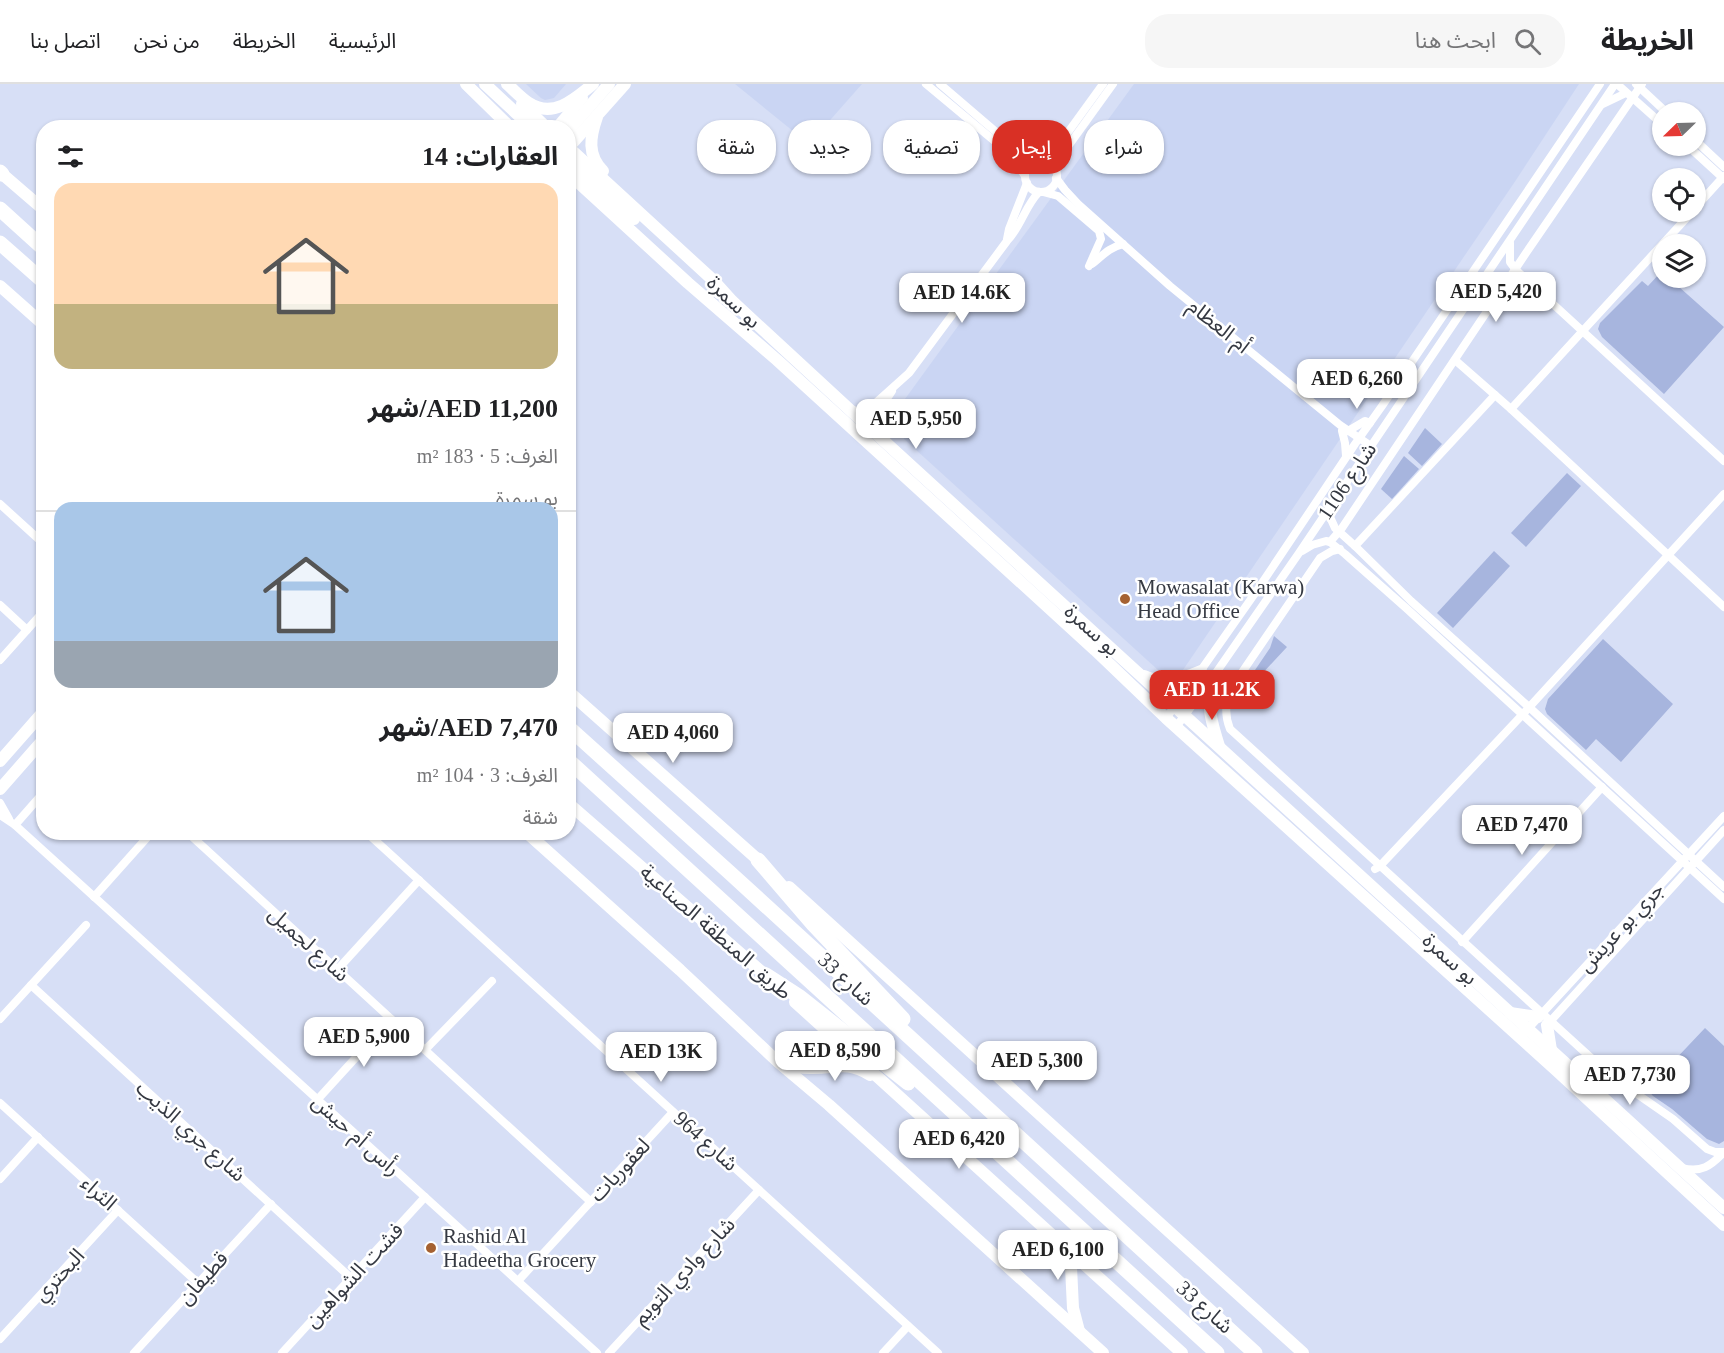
<!DOCTYPE html>
<html lang="ar">
<meta charset="utf-8">
<style>
:root{--surface:#fff;--page:#f6f6f6;--text:#202124;--muted:#757577;--line:#e0e0e0;--accent:#d93025}
body{margin:0;font-family:"Times New Roman","Noto Sans Arabic",serif;background:var(--page);color:var(--text);direction:rtl;height:100vh;display:flex;flex-direction:column;font-size:22px;white-space:nowrap}
*{box-sizing:border-box;margin:0}
p{font-size:20px;color:var(--muted)}
.icon{flex:none;width:33px;height:33px;fill:none;stroke:currentColor;stroke-width:2;stroke-linecap:round;stroke-linejoin:round}
.map{position:relative;flex:1;overflow:hidden;direction:ltr}
.sheet{position:absolute;left:36px;top:36px;width:540px;height:720px;display:flex;flex-direction:column;background:var(--surface);border-radius:24px;box-shadow:0 2px 4px #0004;direction:rtl}
.sheet>*{flex:none}
.hud{position:absolute;left:594px;top:36px;width:570px;height:54px;direction:rtl;display:flex;gap:12px}
.needle{width:39px;rotate:247deg}
.controls{position:absolute;left:1652px;top:18px;display:grid;gap:12px}
.controls a{display:grid;place-items:center;width:54px;height:54px;border-radius:50%;background:var(--surface);box-shadow:0 2px 4px #0004;font-size:30px}
.price{position:absolute;translate:-50% -51px;padding:0 14px;border-radius:12px;background:#fff;color:#222;font-size:20px;line-height:39px;filter:drop-shadow(0 2px 3px #0008)}
.price::after{content:'';position:absolute;left:50%;top:36px;width:18px;height:14px;margin-left:-9px;background:inherit;clip-path:polygon(0 0,100% 0,50% 100%)}
.price.selected{background:var(--accent);color:#fff}
ul{padding:0;list-style:none}
li{display:grid;align-content:center;gap:12px;height:318px;padding:0 18px}
li+li{border-top:2px solid var(--line)}
li span{display:grid;place-items:center;height:186px;border-radius:18px;color:#555}
li>.icon{margin-inline-start:auto}
span .icon{width:108px;height:108px;fill:#fffc;stroke-width:1}
li b{font-size:26px}
h2{display:flex;justify-content:space-between;align-items:center;height:72px;padding:0 18px;font-size:26px}
.tag{padding:0 21px;border-radius:24px;background:var(--surface);box-shadow:0 2px 4px #0004;font-size:21px;line-height:54px}
.tag.selected{background:var(--accent);color:#fff}
header{display:flex;align-items:center;gap:36px;box-sizing:border-box;height:84px;padding:0 30px;background:var(--surface);border-bottom:2px solid var(--line)}
header strong{font-size:28px}
nav{display:flex;gap:33px;margin-inline-start:auto;font-size:21px}
.search{width:420px;height:54px;background:var(--page);display:flex;align-items:center;gap:15px;box-sizing:border-box;padding:0 21px;border-radius:24px;color:var(--muted);font-size:22px}
.map>svg:first-child{display:block}
.built{fill:#cad5f3}
.green{fill:#a7b5de}
.lines{fill:none;stroke-linecap:round;stroke-linejoin:round}
.street{stroke:#fff;stroke-width:8}
.secondary{stroke:#fff;stroke-width:12}
.highway{stroke:#fff;stroke-width:15}
.poi-dot{fill:#a56131;stroke:#fff;stroke-width:2}
.labels{text-anchor:middle;stroke-width:5;stroke-linejoin:round;paint-order:stroke}
.street-label{font-size:21px;fill:#353942;stroke:#fff}
.poi-label{font-size:21px;fill:#353942;stroke:#fff;text-anchor:start}
</style>
<header>
<strong>الخريطة</strong>
<div class="search"><svg class="icon" aria-label="search" viewBox="0 0 24 24"><circle cx="10" cy="10" r="6"/><path d="M15 15l6 6"/></svg>ابحث هنا</div>
<nav><a>الرئيسية</a><a>الخريطة</a><a>من نحن</a><a>اتصل بنا</a></nav>
</header>
<div class="map">
<svg width="1724" height="1269" viewBox="0 0 1724 1269">
<rect width="100%" height="100%" fill="#d7dff6"/>
<g class="built">
<path d="M526,0h40l-12,14 -9,2 -4,-2z"/>
<path d="M735,0h127l-53,60z"/>
<path d="M1134,0h445l-65,99 -331,487h-25l-254,-231 -7,-29z"/>
</g>
<g class="green">
<path d="M1662,187v7h7l55,49 -60,67 -62,-57 -4,-8 2,-6 42,-42 6,5z"/>
<path d="M1425,344l17,16 -20,22 -14,-13z"/>
<path d="M1404,372l15,13 -27,30 -11,-10z"/>
<path d="M1567,389l14,13 -55,61 -15,-14z"/>
<path d="M1494,467l16,15 -57,62 -16,-15z"/>
<path d="M1274,552l13,11 -27,29 -2,-1 -3,-5 15,-22z"/>
<path d="M1603,555l70,65 -52,58 -25,-23 -10,11 -39,-36 -2,-5 3,-10z"/>
<path d="M1705,944l19,18v95l-5,3 -12,-5 -35,-30 -19,-13 -5,-6 4,-6z"/>
</g>
<g class="lines">
<g class="street">
<path d="M926,0l84,70 15,22"/>
<path d="M940,0l76,65 20,12"/>
<path d="M1617,0l45,40"/>
<path d="M1636,0l30,28"/>
<path d="M1603,20l23,-11"/>
<path d="M1695,56l29,27"/>
<path d="M1688,62l36,33"/>
<circle cx="1041" cy="92" r="16"/>
<path d="M1040,77l18,-15 45,-62"/>
<path d="M1056,87l8,-19 49,-68"/>
<path d="M1056,94l9,12 13,14 92,82 170,139 31,21"/>
<path d="M1043,108l15,4 41,35 2,8 -12,27"/>
<path d="M1695,124l29,-32"/>
<path d="M1007,155l2,-10 18,-46"/>
<path d="M1510,159v19l6,8 208,191"/>
<path d="M1092,180c10,-8 18,-17 31,-20"/>
<path d="M1455,276l56,49 213,198"/>
<path d="M1511,325l181,-197"/>
<path d="M851,326l7,1 12,-3 39,-35 98,-132c14,-14 18,-35 32,-49"/>
<path d="M1342,347l3,12 1,13"/>
<path d="M1348,347l17,-10 5,2"/>
<path d="M875,348l3,-20 14,-21"/>
<path d="M0,420l44,40"/>
<path d="M1331,423l-1,10 5,11 20,18 56,55 118,106 195,180"/>
<path d="M1330,458l12,-14 184,-275 116,-169"/>
<path d="M1355,462l140,-151"/>
<path d="M1340,465l-8,2 -12,7 -88,129c-7,14 -8,27 -2,42l381,347 62,43 34,30 8,3h9"/>
<path d="M1302,467l10,-6 14,-4 4,1 15,12 61,54 318,291"/>
<path d="M0,521l27,25"/>
<path d="M0,576l44,-49"/>
<path d="M1166,634l19,-25 73,-104 97,-145 27,-38 218,-322"/>
<path d="M1176,643l35,-47 88,-127 316,-469"/>
<path d="M0,719l9,16"/>
<path d="M0,731l15,10 582,528"/>
<path d="M15,741l29,-33"/>
<path d="M187,748l404,370"/>
<path d="M366,748l572,521"/>
<path d="M1375,785l4,-2 144,-153 201,-220"/>
<path d="M94,813l58,-65"/>
<path d="M1462,858l140,-155"/>
<path d="M337,886l82,-90"/>
<path d="M31,901l320,293"/>
<path d="M0,935l86,-94"/>
<path d="M1547,941l177,-195"/>
<path d="M1525,948l199,-216"/>
<path d="M425,966l67,-69"/>
<path d="M318,1015l73,-80"/>
<path d="M0,1019l198,180"/>
<path d="M1682,1084c19,5 29,-2 42,-16"/>
<path d="M0,1095l38,-42"/>
<path d="M518,1197l155,-169"/>
<path d="M0,1255l118,-129"/>
<path d="M134,1269l137,-149"/>
<path d="M282,1269l143,-156"/>
<path d="M609,1269l150,-163"/>
<path d="M883,1269l25,-27"/>
</g>
<g class="secondary">
<path d="M466,0l45,44"/>
<path d="M485,0l47,44"/>
<path d="M507,0c7,6 14,14 22,19 24,16 46,-4 64,-19"/>
<path d="M522,20l25,24"/>
<path d="M597,33c-7,20 -10,38 6,54"/>
<path d="M557,44l25,-30"/>
<path d="M568,47l41,-47"/>
<path d="M568,63l146,134 18,20 118,109 874,798"/>
<path d="M568,64l57,-64"/>
<path d="M568,76l66,59"/>
<path d="M0,88l44,38"/>
<path d="M568,89l120,110 89,77 318,290 71,68 390,352 168,155"/>
<path d="M0,202l44,39"/>
<path d="M1144,592c20,9 38,3 57,-5"/>
<path d="M1211,596c-5,24 1,44 8,66"/>
<path d="M568,607l197,175"/>
<path d="M0,677l44,-50"/>
<path d="M0,705l44,-50"/>
<path d="M568,719l203,177"/>
<path d="M526,748l154,138 98,92 51,43 274,248"/>
<path d="M789,803l514,466"/>
<path d="M795,918l387,351"/>
<path d="M1510,929l28,4"/>
<path d="M1547,941l4,25"/>
<path d="M782,979c9,3 19,5 28,5 25,1 36,-8 60,7"/>
<path d="M1059,1164l12,19 2,41 6,23"/>
</g>
<g class="highway">
<path d="M0,88l2,2"/>
<path d="M0,125l44,40"/>
<path d="M0,159l44,39"/>
<path d="M568,643l161,145 526,481"/>
<path d="M568,676l649,593"/>
<path d="M758,776l55,64 90,95"/>
<path d="M766,891l34,22 108,86"/>
</g>
</g>
<g class="poi-dot">
<circle cx="1125" cy="515" r="6"/>
<circle cx="431" cy="1164" r="6"/>
</g>
<g class="labels">
<g class="street-label">
<text transform="translate(734 218) rotate(44)" y="7">بو سمرة</text>
<text transform="translate(1219 242) rotate(39)" y="7">أم العظام</text>
<text transform="translate(1347 397) rotate(-56)" y="7">شارع 1106</text>
<text transform="translate(1092 546) rotate(42)" y="7">بو سمرة</text>
<text transform="translate(1621 843) rotate(-47)" y="7">جري بو عريش</text>
<text transform="translate(716 848) rotate(41)" y="7">طريق المنطقة الصناعية</text>
<text transform="translate(309 860) rotate(42)" y="7">شارع لجميل</text>
<text transform="translate(1450 875) rotate(42)" y="7">بو سمرة</text>
<text transform="translate(846 895) rotate(43)" y="7">شارع 33</text>
<text transform="translate(191 1047) rotate(42)" y="7">شارع جري الذيب</text>
<text transform="translate(356 1051) rotate(42)" y="7">رأس أم حيش</text>
<text transform="translate(706 1057) rotate(42)" y="7">شارع 964</text>
<text transform="translate(620 1086) rotate(-47)" y="7">لعقوريات</text>
<text transform="translate(99 1109) rotate(42)" y="7">الثراء</text>
<text transform="translate(684 1187) rotate(-47)" y="7">شارع وادي التويم</text>
<text transform="translate(59 1191) rotate(-47)" y="7">البحتري</text>
<text transform="translate(354 1191) rotate(-47)" y="7">فشت الشواهين</text>
<text transform="translate(203 1194) rotate(-48)" y="7">قطيفان</text>
<text transform="translate(1205 1223) rotate(42)" y="7">شارع 33</text>
</g>
<g class="poi-label">
<text x="1137" y="510">Mowasalat (Karwa)<tspan x="1137" dy="24">Head Office</tspan></text>
<text x="443" y="1159">Rashid Al<tspan x="443" dy="24">Hadeetha Grocery</tspan></text>
</g>
</g>
</svg>
<div class="controls">
<a><svg class="needle" viewBox="-14 -14 28 28"><path d="M0-13l5 13h-10z" fill="#e53935"/><path d="M0 13l5-13h-10z" fill="#757577"/></svg></a>
<a><svg class="icon" aria-label="locate" viewBox="0 0 24 24"><circle cx="12" cy="12" r="6"/><path d="M12 2v4M12 18v4M2 12h4M18 12h4"/></svg></a>
<a><svg class="icon" aria-label="layers" viewBox="0 0 24 24"><path d="M12 4l9 5-9 5-9-5zM3 14l9 5 9-5"/></svg></a>
</div>
<b class="price" style="left:1496px;top:239px">AED 5,420</b>
<b class="price" style="left:962px;top:240px">AED 14.6K</b>
<b class="price" style="left:1357px;top:326px">AED 6,260</b>
<b class="price" style="left:916px;top:366px">AED 5,950</b>
<b class="price selected" style="left:1212px;top:637px">AED 11.2K</b>
<b class="price" style="left:673px;top:680px">AED 4,060</b>
<b class="price" style="left:1522px;top:772px">AED 7,470</b>
<b class="price" style="left:364px;top:984px">AED 5,900</b>
<b class="price" style="left:835px;top:998px">AED 8,590</b>
<b class="price" style="left:661px;top:999px">AED 13K</b>
<b class="price" style="left:1037px;top:1008px">AED 5,300</b>
<b class="price" style="left:1630px;top:1022px">AED 7,730</b>
<b class="price" style="left:959px;top:1086px">AED 6,420</b>
<b class="price" style="left:1058px;top:1197px">AED 6,100</b>
<div class="hud">
<a class="tag">شراء</a>
<a class="tag selected">إيجار</a>
<a class="tag">تصفية</a>
<a class="tag">جديد</a>
<a class="tag">شقة</a>
</div>
<section class="sheet">
<h2>العقارات: 14<svg class="icon" aria-label="filters" viewBox="0 0 24 24"><path d="M4 7h16M4 17h16"/><circle cx="9" cy="7" r="2"/><circle cx="15" cy="17" r="2"/></svg></h2>
<ul>
<li><span style="background:linear-gradient(#ffd9b3 65%,#c2b280 0)"><svg class="icon" aria-label="home" viewBox="0 0 24 24"><path d="M3 11l9-7 9 7M6 9v11h12V9"/></svg></span><div><b>AED 11,200/شهر</b><p>الغرف: 5 · 183 m²</p><p>بو سمرة</p></div></li>
<li><span style="background:linear-gradient(#a9c7e8 75%,#9aa5b1 0)"><svg class="icon" aria-label="home" viewBox="0 0 24 24"><path d="M3 11l9-7 9 7M6 9v11h12V9"/></svg></span><div><b>AED 7,470/شهر</b><p>الغرف: 3 · 104 m²</p><p>شقة</p></div></li>
</ul>
</section>
</div>
